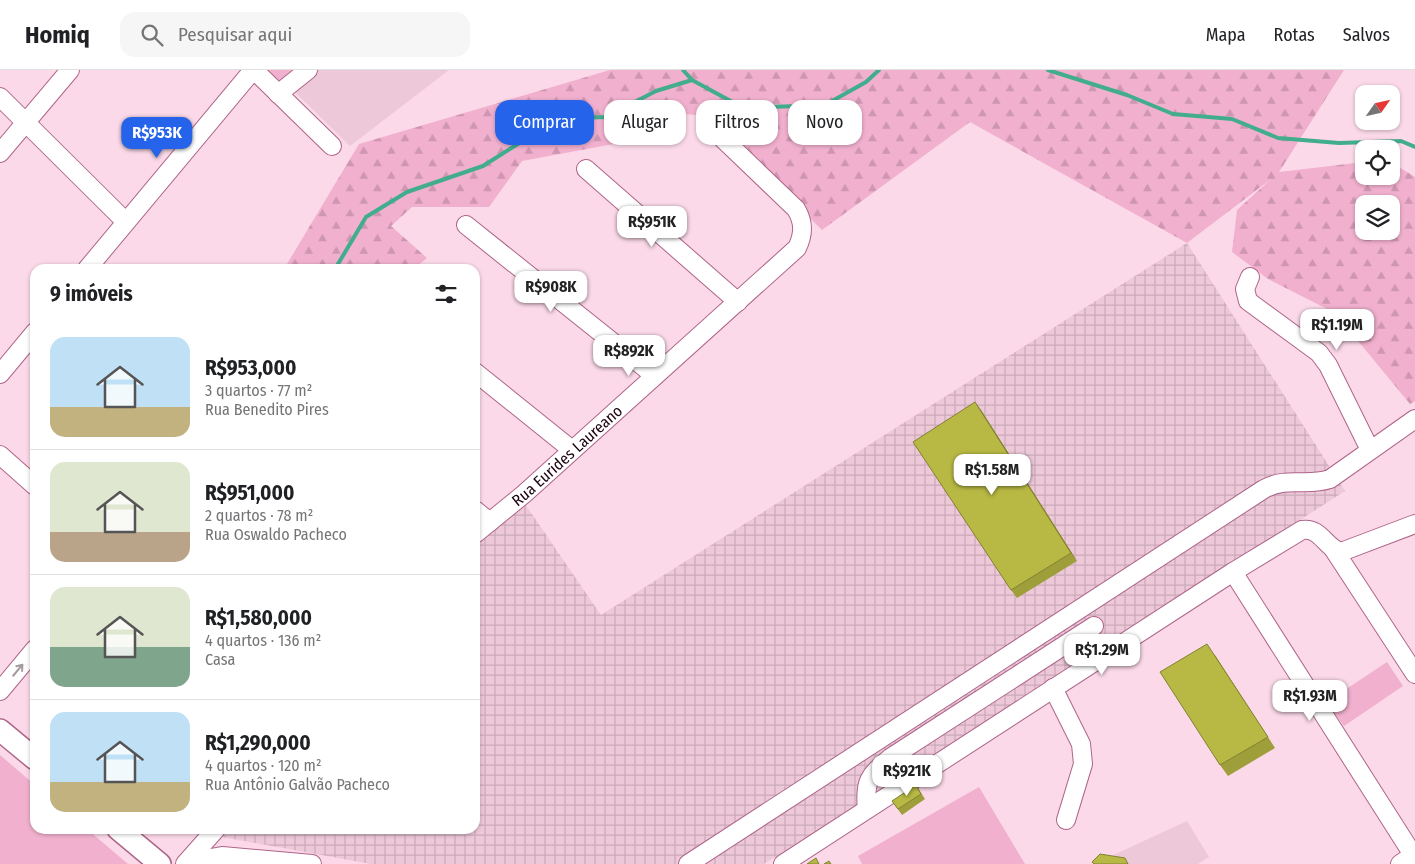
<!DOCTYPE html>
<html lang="pt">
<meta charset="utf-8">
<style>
:root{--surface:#fff;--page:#f6f6f6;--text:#202124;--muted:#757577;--line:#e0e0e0;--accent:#2563eb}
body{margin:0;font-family:"Fira Sans Condensed",sans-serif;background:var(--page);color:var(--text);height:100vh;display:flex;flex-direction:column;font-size:19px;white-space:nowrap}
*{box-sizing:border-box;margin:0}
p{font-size:16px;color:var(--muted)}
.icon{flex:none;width:28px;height:28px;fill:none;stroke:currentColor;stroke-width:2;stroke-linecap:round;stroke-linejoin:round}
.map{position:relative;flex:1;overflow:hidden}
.sheet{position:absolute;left:30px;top:194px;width:450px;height:570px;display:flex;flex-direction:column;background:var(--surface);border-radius:15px;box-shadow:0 1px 4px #0004}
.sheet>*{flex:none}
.top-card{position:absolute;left:495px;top:30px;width:475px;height:45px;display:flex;gap:10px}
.needle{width:32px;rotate:56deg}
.buttons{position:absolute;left:1355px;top:15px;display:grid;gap:10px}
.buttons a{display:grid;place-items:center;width:45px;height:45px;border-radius:10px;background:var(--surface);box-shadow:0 1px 4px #0004;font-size:25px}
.price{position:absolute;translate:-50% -42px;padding:0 11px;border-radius:10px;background:#fff;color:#222;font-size:16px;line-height:32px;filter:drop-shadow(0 1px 2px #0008)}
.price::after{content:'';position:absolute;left:50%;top:30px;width:15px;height:11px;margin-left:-8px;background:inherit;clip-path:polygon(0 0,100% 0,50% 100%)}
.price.active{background:var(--accent);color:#fff}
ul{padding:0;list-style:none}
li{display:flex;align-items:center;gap:15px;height:125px;padding:0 20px}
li+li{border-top:1px solid var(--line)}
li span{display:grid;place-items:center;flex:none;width:140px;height:100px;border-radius:15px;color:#555}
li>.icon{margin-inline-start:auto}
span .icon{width:60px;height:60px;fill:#fffc;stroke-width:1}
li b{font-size:21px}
h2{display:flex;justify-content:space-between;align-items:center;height:60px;padding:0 20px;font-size:21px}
.chip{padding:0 18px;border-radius:15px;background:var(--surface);box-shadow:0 1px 4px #0004;font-size:18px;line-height:45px}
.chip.active{background:var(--accent);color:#fff}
header{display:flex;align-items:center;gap:30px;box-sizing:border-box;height:70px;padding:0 25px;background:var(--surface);border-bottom:1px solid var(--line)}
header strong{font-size:24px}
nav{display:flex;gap:28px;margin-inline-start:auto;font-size:18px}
.search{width:350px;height:45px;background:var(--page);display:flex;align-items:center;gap:12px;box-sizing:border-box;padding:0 18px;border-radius:15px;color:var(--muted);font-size:19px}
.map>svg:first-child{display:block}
.built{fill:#edc8d9}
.industrial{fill:url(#industrial-grid)}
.grass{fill:#f1b0ce}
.forest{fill:url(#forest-firs);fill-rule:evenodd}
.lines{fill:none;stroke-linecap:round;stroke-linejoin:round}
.stream{stroke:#42ad8c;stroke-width:4}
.minor-casing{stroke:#af6489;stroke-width:20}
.major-casing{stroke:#af6489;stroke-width:24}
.minor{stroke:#fff;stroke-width:18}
.major{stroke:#fff;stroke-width:21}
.wall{fill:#9e9f3a}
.shaded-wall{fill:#818230}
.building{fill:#b8b944;stroke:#818230}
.oneway{stroke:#a49a9f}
.labels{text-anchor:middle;stroke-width:4.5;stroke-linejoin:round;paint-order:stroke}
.street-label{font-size:16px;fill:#1b020f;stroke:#fbd9e8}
</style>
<header>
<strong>Homiq</strong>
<div class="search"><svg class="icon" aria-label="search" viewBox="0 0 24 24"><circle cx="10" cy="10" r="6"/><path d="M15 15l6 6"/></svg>Pesquisar aqui</div>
<nav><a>Mapa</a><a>Rotas</a><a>Salvos</a></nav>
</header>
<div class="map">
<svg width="1415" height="794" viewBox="0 0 1415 794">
<defs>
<pattern id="industrial-grid" width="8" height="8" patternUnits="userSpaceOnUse" patternTransform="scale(1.25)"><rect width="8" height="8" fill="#edc8d9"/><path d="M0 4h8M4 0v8" fill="none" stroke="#cbaab9"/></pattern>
<pattern id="forest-firs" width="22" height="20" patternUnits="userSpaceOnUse" patternTransform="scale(1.25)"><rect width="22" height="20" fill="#f1b0ce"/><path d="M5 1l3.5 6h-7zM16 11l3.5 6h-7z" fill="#ce96b0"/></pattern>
</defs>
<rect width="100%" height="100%" fill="#fbd9e8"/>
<g class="built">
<path d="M318,0h131l-99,76 -57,-56z"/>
<path d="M1187,751l22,36 -11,7h-104z"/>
</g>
<path class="industrial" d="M1187,173l158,248 -581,373h-393l-149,-27 6,-8h247v-283l50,-42 76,111z"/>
<g class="grass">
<path d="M263,0h29l-12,10h-5z"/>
<path d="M1387,592l16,24 -59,40 -17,-24z"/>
<path d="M0,685l35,30v44h52l41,35h-128z"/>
<path d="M979,717l46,77h-163l-4,-8z"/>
</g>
<path class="forest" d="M610,0h734l-65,102 85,-10v14h27v-14l24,15v224l-5,3 -75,-91 -67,-34 -36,-27 5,-42 34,-31 -84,64 -217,-121 -148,108 -115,-114 -56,-5 -5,27 -124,23 -33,46h-77l-21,19 36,32 -13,11h-130l75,-125zM1364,134h27v27h-27z"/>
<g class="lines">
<g class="stream">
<path d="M683,0l9,10 46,25 31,2 56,-2 41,-23 13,-12"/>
<path d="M1048,0l79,25 46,19 59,5 46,19 61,5 62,-2 14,6"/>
<path d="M335,199l31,-52 41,-25 76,-26 38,-24 57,-24 28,-1 50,-26 36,-11"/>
</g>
<defs>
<g id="minor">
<path d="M254,0l78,76"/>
<path d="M278,24l30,-24"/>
<path d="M0,27l126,125"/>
<path d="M0,83l70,-83"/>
<path d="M586,99l152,133"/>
<path d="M466,155l189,151"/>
<path d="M87,199l166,-199"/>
<path d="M1250,207l-5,12 3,12 71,52 9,12 42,85"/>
<path d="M475,302l97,78"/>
<path d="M0,304l35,-42"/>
<path d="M0,385l35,31"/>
<path d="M475,440l15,12"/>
<path id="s1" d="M475,464l49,-40 273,-246c7,-14 7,-26 -1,-39l-74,-71"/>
<path d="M1334,480l81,124"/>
<path d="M1233,502l180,283"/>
<path d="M1053,618l28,56 2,20 -17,56"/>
<path d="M0,621l35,-42"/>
<path d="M867,739c-3,-28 2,-33 23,-51l204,-132"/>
<path d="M187,792l35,-6 90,8"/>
<path d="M185,794l31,-35"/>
<path d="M688,794l576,-375c24,-13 42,-2 66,-10l85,-60"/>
<path d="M783,794l450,-292 69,-42c19,-3 23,18 39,22l74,-28"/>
<path d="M1400,794l15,-10"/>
</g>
<g id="major">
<path d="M0,660l35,29"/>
<path d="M118,759l42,35"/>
</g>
</defs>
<use href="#minor" class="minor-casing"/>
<use href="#major" class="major-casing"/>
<use href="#minor" class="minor"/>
<use href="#major" class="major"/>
</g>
<g class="wall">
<path d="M981,340l96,151 -60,37 -6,-8z"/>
<path d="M1215,585l60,93 -47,28 -8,-11z"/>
<path d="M916,715l9,14 -23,16 -10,-14z"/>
</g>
<path class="shaded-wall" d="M975,332l6,8 96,151 -6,-8z"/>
<g class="building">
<path d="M975,332l96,151 -60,37 -98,-148z"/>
<path d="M1207,574l61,93 -48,28 -60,-93z"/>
<path d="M916,715l5,9 -23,15 -6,-8z"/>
<path d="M1100,784l25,4 3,6h-34l-2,-2z"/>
<path d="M816,788l3,6h-12z"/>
<path d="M829,791l2,3h-7z"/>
</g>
<defs><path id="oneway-shaft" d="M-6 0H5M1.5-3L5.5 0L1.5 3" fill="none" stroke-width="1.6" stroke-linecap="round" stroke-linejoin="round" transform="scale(1.25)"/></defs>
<use class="oneway" href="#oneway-shaft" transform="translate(18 600) rotate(-50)"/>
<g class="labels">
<g class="street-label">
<text dy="6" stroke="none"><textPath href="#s1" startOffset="121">Rua Eurides Laureano</textPath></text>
</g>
</g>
</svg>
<div class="buttons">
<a><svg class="needle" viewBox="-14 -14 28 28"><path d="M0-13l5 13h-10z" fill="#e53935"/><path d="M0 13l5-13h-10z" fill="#757577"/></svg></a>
<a><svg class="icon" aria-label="locate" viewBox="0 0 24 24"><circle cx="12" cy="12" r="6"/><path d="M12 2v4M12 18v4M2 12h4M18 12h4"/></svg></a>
<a><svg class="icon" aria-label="layers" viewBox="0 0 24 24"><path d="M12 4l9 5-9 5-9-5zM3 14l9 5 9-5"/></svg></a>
</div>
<b class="price active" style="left:157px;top:89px">R$953K</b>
<b class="price" style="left:652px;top:178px">R$951K</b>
<b class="price" style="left:551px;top:243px">R$908K</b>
<b class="price" style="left:1337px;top:281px">R$1.19M</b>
<b class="price" style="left:629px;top:307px">R$892K</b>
<b class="price" style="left:992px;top:426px">R$1.58M</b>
<b class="price" style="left:1102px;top:606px">R$1.29M</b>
<b class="price" style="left:1310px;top:652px">R$1.93M</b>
<b class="price" style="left:907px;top:727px">R$921K</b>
<div class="top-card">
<a class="chip active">Comprar</a>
<a class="chip">Alugar</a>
<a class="chip">Filtros</a>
<a class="chip">Novo</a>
</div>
<section class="sheet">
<h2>9 imóveis<svg class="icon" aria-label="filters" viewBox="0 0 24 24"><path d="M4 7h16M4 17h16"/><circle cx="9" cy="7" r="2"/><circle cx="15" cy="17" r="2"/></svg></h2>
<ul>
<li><span style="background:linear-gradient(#bfe0f5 70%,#c2b280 0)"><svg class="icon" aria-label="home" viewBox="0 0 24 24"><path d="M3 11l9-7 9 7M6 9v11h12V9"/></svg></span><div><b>R$953,000</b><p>3 quartos · 77 m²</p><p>Rua Benedito Pires</p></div></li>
<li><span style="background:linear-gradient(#dfe7d0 70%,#b9a48a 0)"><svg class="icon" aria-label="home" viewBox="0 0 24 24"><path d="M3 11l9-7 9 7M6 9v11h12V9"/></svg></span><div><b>R$951,000</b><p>2 quartos · 78 m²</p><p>Rua Oswaldo Pacheco</p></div></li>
<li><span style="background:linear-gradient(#dfe7d0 60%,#7fa58c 0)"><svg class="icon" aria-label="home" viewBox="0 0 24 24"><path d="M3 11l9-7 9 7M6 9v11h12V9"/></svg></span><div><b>R$1,580,000</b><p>4 quartos · 136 m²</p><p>Casa</p></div></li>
<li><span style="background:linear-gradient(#bfe0f5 70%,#c2b280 0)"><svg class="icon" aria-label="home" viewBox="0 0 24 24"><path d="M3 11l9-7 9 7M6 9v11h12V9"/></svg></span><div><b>R$1,290,000</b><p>4 quartos · 120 m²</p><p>Rua Antônio Galvão Pacheco</p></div></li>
</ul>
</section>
</div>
